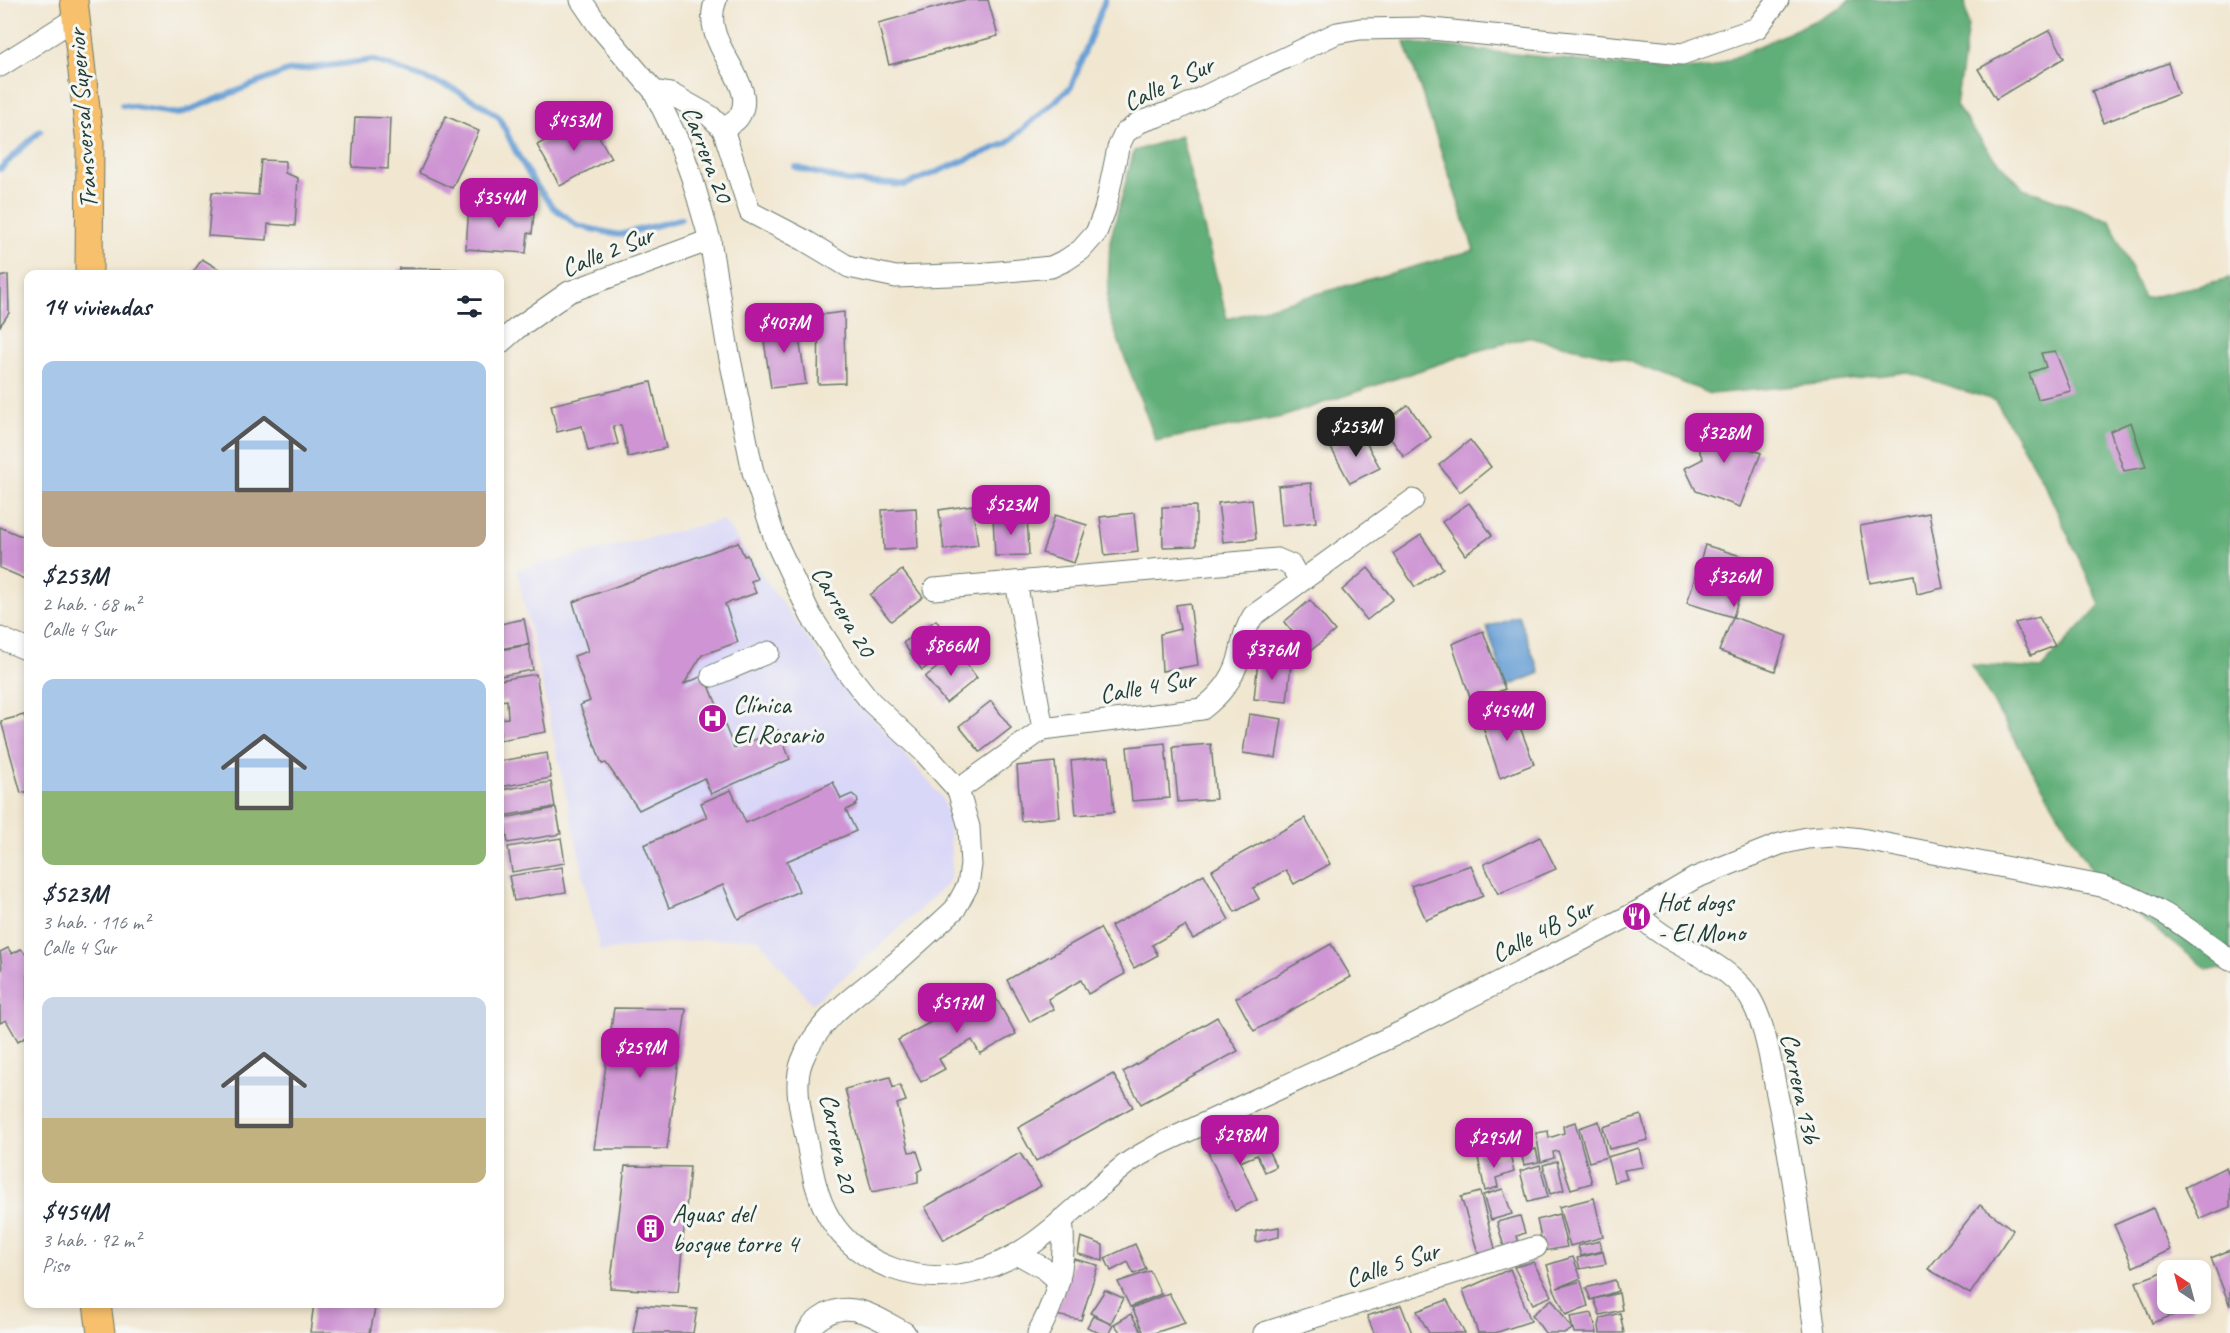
<!DOCTYPE html>
<html lang="es">
<meta charset="utf-8">
<style>
:root{--surface:#fff;--page:#f6f6f7;--text:#1f2937;--muted:#747a83;--accent:#b5179e}
body{margin:0;font-family:Caveat,sans-serif;background:var(--page);color:var(--text);height:100vh;display:flex;flex-direction:column;font-size:22px;white-space:nowrap}
*{box-sizing:border-box;margin:0}
p{font-size:20px;color:var(--muted)}
.icon{flex:none;width:33px;height:33px;fill:none;stroke:currentColor;stroke-width:2;stroke-linecap:round;stroke-linejoin:round}
.map{position:relative;flex:1;overflow:hidden}
.sheet{position:absolute;left:24px;top:270px;width:480px;height:1038px;display:flex;flex-direction:column;background:var(--surface);border-radius:12px;box-shadow:0 3px 9px #0003}
.sheet>*{flex:none}
.needle{width:39px;rotate:324deg}
.controls{position:absolute;left:2157px;top:1260px;display:grid;gap:12px}
.controls a{display:grid;place-items:center;width:54px;height:54px;border-radius:12px;background:var(--surface);box-shadow:0 3px 9px #0003;font-size:30px}
.price{position:absolute;translate:-50% -51px;padding:0 14px;border-radius:12px;background:var(--accent);color:#fff;font-size:20px;line-height:39px;filter:drop-shadow(0 2px 3px #0008)}
.price::after{content:'';position:absolute;left:50%;top:36px;width:18px;height:14px;margin-left:-9px;background:inherit;clip-path:polygon(0 0,100% 0,50% 100%)}
.price.on{background:#222;color:#fff}
ul{padding:0;list-style:none}
li{display:grid;align-content:center;gap:12px;height:318px;padding:0 18px}
li span{display:grid;place-items:center;height:186px;border-radius:12px;color:#555}
li>.icon{margin-inline-start:auto}
span .icon{width:108px;height:108px;fill:#fffc;stroke-width:1}
li b{font-size:26px}
h2{display:flex;justify-content:space-between;align-items:center;height:72px;padding:0 18px;font-size:26px}
.map>svg:first-child{display:block}
.built{fill:#d9d7f7}
.forest{fill:#60ae78;stroke:#407656;stroke-width:1.5}
.water{fill:#669ed4;stroke:#426e84;stroke-width:1.5}
.lines{fill:none;stroke-linecap:round;stroke-linejoin:round}
.stream{stroke:#669ed4;stroke-width:6}
.building{fill:#ce94d3}
.minor-casing{stroke:#68786b;stroke-width:23}
.major-casing{stroke:#68786b;stroke-width:29}
.minor{stroke:#fff;stroke-width:21}
.major{stroke:#f7c06c;stroke-width:27}
.labels{text-anchor:middle;stroke-width:6;stroke-linejoin:round;paint-order:stroke}
.street-label{font-size:26px;fill:#1f3d34;stroke:#f6f6f2}
.poi-label{font-size:26px;fill:#1f3d34;stroke:#f6f6f2;text-anchor:start}
</style>
<div class="map">
<svg width="2230" height="1333" viewBox="0 0 2230 1333">
<rect width="100%" height="100%" fill="#f6f6f2"/>
<filter id="ink" filterUnits="userSpaceOnUse"><feTurbulence type="fractalNoise" baseFrequency=".0167" numOctaves="2"/><feDisplacementMap in="SourceGraphic" scale="12" xChannelSelector="R" yChannelSelector="G"/><feConvolveMatrix kernelMatrix="1 2 1 2 8 2 1 2 1" color-interpolation-filters="sRGB"/></filter>
<filter id="wash" filterUnits="userSpaceOnUse"><feTurbulence type="fractalNoise" baseFrequency=".008" numOctaves="4" result="noise"/><feDisplacementMap in="SourceGraphic" scale="24" xChannelSelector="R" yChannelSelector="G"/><feGaussianBlur stdDeviation="1.35" result="paint"/><feColorMatrix in="noise" values="0 0 0 0 0 0 0 0 0 0 0 0 0 0 0 0 0 1.4 0 .05"/><feComposite in="paint" operator="in"/></filter>
<g filter="url(#wash)">
<rect width="100%" height="100%" fill="#f1e7d1"/>
<path class="built" d="M723,520l103,144 116,133 7,21 3,52 -4,13 -69,64 -67,57 -54,-66 -55,2 -103,11 -83,-381z"/>
<path class="forest" d="M1849,0h116l3,26 -12,80 33,45 34,37 87,32 34,79 86,-21v692l-23,-1 -106,-83 -130,-221 70,4 59,-64 -54,-118 -50,-86 -90,-29 -79,11 -116,11 -88,-35 -96,-22 -53,15 -192,65 -126,24 -49,-131 3,-69 24,-90 47,-15 46,183 247,-69 -69,-208 248,27 58,-1 127,-58z"/>
<path class="water" d="M1518,615l22,58 -34,14 -19,-60z"/>
<g class="lines">
<g class="stream">
<path d="M122,105l57,9 108,-43 86,-11 79,28 27,15 20,14 16,33 18,31 20,26 25,19 41,9 62,-16"/>
<path d="M795,167l51,14 59,4 102,-42 64,-56 34,-87"/>
<path d="M0,169l40,-38"/>
</g>
</g>
<g id="blocks">
<g class="building">
<path d="M964,0h24l10,36 -109,29 -11,-42z"/>
<path d="M2050,30l14,28 -68,41 -18,-30z"/>
<path d="M2168,63l10,31 -75,29 -11,-32z"/>
<path d="M446,116l33,15 -27,57 -33,-15z"/>
<path d="M355,117l35,1 -2,51 -36,-2z"/>
<path d="M588,117l23,41 -51,28 -23,-41z"/>
<path d="M261,160l24,1v12l13,5 -3,48 -27,-2 -1,16 -59,-4 4,-44 46,3z"/>
<path d="M469,205l56,4v6l9,-2 -2,21 -4,-1 -2,20 -60,-4z"/>
<path d="M202,259l25,15h-35z"/>
<path d="M399,268l58,1v5h-59z"/>
<path d="M8,275l1,38 -9,13v-49z"/>
<path d="M844,312l1,71 -27,1 1,-69z"/>
<path d="M796,318l10,66 -35,4 -9,-61z"/>
<path d="M2055,351l16,40 -33,8 -9,-26 17,-6 -5,-14z"/>
<path d="M651,382l15,66 -38,9 -7,-32 -8,1 5,18 -30,7 -6,-25 -25,6 -6,-27z"/>
<path d="M1408,405l23,32 -27,20 -23,-32z"/>
<path d="M1735,419l13,29 13,5 -21,54 -44,-16 -11,-23 18,-9 -10,-21z"/>
<path d="M2131,422l15,45 -22,4 -14,-40z"/>
<path d="M1361,433l19,35 -30,15 -19,-35z"/>
<path d="M1470,440l21,27 -31,25 -21,-27z"/>
<path d="M1311,483l5,39 -34,4 -4,-40z"/>
<path d="M1252,499l4,40 -33,3 -5,-39z"/>
<path d="M1469,503l23,32 -27,20 -23,-33z"/>
<path d="M972,505l6,40 -34,5 -5,-40z"/>
<path d="M1196,506v40l-33,1 -1,-40z"/>
<path d="M916,508l2,40 -34,2 -2,-40z"/>
<path d="M1134,513l4,39 -33,4 -5,-39z"/>
<path d="M1929,513l14,75 -26,6 -3,-19 -44,8 -10,-57z"/>
<path d="M1027,515l2,40 -34,1 -2,-39z"/>
<path d="M1055,515l32,10 -13,38 -32,-10z"/>
<path d="M0,527l28,12v41l-28,-12z"/>
<path d="M1421,535l22,33 -28,19 -22,-33z"/>
<path d="M738,542l6,14 3,-1 10,24 -6,2 5,12 -31,11 13,38 -36,13 -18,29 21,-9 29,73 44,-18 12,29 -79,35 -7,-16 -65,32 -33,-47 -4,1 -22,-59 10,-4 -16,-45 14,-5 -15,-49z"/>
<path d="M1705,545l46,14 -18,58 54,19 -12,35 -56,-20 14,-34 -46,-14z"/>
<path d="M1368,568l25,31 -26,21 -25,-30z"/>
<path d="M902,570l21,27 -32,24 -21,-26z"/>
<path d="M1310,600l25,31 -26,21 -25,-30z"/>
<path d="M1190,603l8,62 -36,6 -2,-37 20,-5 -4,-24z"/>
<path d="M2039,617l16,29 -24,9 -16,-32z"/>
<path d="M524,619l5,25 -29,5v-25z"/>
<path d="M936,620l19,28 -33,22 -19,-27z"/>
<path d="M1483,631l22,58 -33,14 -20,-59z"/>
<path d="M529,645l4,25 -33,6v-26z"/>
<path d="M957,652l20,26 -31,25 -21,-26z"/>
<path d="M1258,660l33,3 -4,39 -33,-3z"/>
<path d="M536,674l10,58 -46,8v-21l8,-1 -1,-18 -7,1v-21z"/>
<path d="M991,701l20,27 -31,24 -21,-26z"/>
<path d="M1512,706l22,58 -34,14 -20,-60z"/>
<path d="M1249,714l33,5 -6,39 -33,-5z"/>
<path d="M24,715l4,14v62l-7,2 -20,-72z"/>
<path d="M1165,743l5,55 -38,3 -5,-54z"/>
<path d="M1211,744l5,55 -38,3 -5,-55z"/>
<path d="M547,753l4,25 -51,9v-26z"/>
<path d="M1109,757l5,55 -38,3 -5,-54z"/>
<path d="M1055,762l5,55 -39,4 -4,-55z"/>
<path d="M551,782l4,25 -52,9 -3,-26z"/>
<path d="M833,782l8,17 11,-5 5,4 1,4 -2,3 -10,5 10,21 -69,30 12,30 -61,28 -15,-34 -54,23 -25,-63 63,-28 -6,-14 30,-13 15,33z"/>
<path d="M556,808l5,26 -53,9 -4,-25z"/>
<path d="M1305,818l25,46 -36,20 -8,-14 -33,18 6,11 -24,13 -23,-42z"/>
<path d="M1540,837l16,32 -58,25 -14,-30z"/>
<path d="M561,838l4,25 -53,9 -4,-25z"/>
<path d="M1471,865l12,31 -57,24 -15,-34z"/>
<path d="M562,867l4,25 -52,9 -5,-25z"/>
<path d="M1204,874l25,46 -36,19 -8,-13 -33,19 6,10 -24,13 -23,-42z"/>
<path d="M1100,928l25,46 -37,20 -7,-14 -33,19 6,10 -24,13 -23,-42z"/>
<path d="M1331,944l20,33 -97,54 -18,-33z"/>
<path d="M8,948l4,6 9,-5 7,6v80l-10,6 -12,-21 -6,3v-53l2,-1 -2,-17z"/>
<path d="M991,989l25,45 -36,20 -8,-14 -33,19 6,10 -24,13 -23,-42z"/>
<path d="M614,1008l72,1 -19,140h-73z"/>
<path d="M1217,1017l21,34 -97,53 -18,-32z"/>
<path d="M1113,1074l20,33 -97,54 -18,-33z"/>
<path d="M890,1077l3,11 7,-3 6,16 -9,3 12,48 8,-1 6,18 -5,3v11l-46,9 -27,-103z"/>
<path d="M1641,1115l7,25 -39,9 -6,-22z"/>
<path d="M1599,1121l8,36 32,-9 4,19 -19,3 3,9 -13,3 -7,-25 -18,5 -10,-34z"/>
<path d="M1575,1122l17,61 -21,6 -13,-38 -5,1 1,6 -13,4 -5,-29 12,-2 1,7 15,-5 -1,-7z"/>
<path d="M1258,1129l18,38 -11,5 -8,-17 -17,7 17,38 -22,11 -27,-59z"/>
<path d="M1536,1149l3,13 -15,3 -3,-12z"/>
<path d="M1488,1151l3,8 19,-5 4,18 -18,6 2,9 -13,4 -8,-38z"/>
<path d="M1020,1153l21,33 -97,54 -19,-33z"/>
<path d="M1557,1161l7,29 -14,4 -7,-29z"/>
<path d="M1540,1165l8,32 -20,5 -8,-31z"/>
<path d="M625,1166l65,1 -12,125 -68,-4z"/>
<path d="M2226,1167l4,11v29l-30,12 -15,-32z"/>
<path d="M1503,1189l9,25 -21,6 -8,-25z"/>
<path d="M1480,1192l16,60 -17,4 -18,-59z"/>
<path d="M1594,1198l9,39 -33,9 -11,-39z"/>
<path d="M1980,1205l33,25 -43,64 -42,-25z"/>
<path d="M2153,1208l17,42 -37,17 -19,-42z"/>
<path d="M1559,1214l8,33 -23,4 -7,-31z"/>
<path d="M1520,1216l5,17 -8,3 3,11 -15,4 -8,-29z"/>
<path d="M1279,1227v10l-23,5v-11z"/>
<path d="M1081,1237l22,8v16l-25,-7z"/>
<path d="M1600,1241l2,10 -21,5 -3,-10z"/>
<path d="M1135,1244l11,25 -12,5 -6,-12 -17,9 -6,-13z"/>
<path d="M2230,1250v56l-19,-48z"/>
<path d="M1603,1252l3,12 -26,5 -3,-11z"/>
<path d="M1573,1257l8,21 -24,10 24,-7 7,25 -22,9 -12,-26 -7,-24z"/>
<path d="M1074,1259l24,6 -17,55 -26,-5z"/>
<path d="M1533,1262l19,34 -19,8 -19,-37z"/>
<path d="M2176,1267l2,3h-10v34h23l2,4 -41,15 -16,-41z"/>
<path d="M1510,1269l21,52 -36,12h-17l-15,-43z"/>
<path d="M1150,1271l11,23 -31,13 -12,-25z"/>
<path d="M1615,1280l3,11 -27,9 -5,-12z"/>
<path d="M1105,1290l18,8 -12,25 -21,-10z"/>
<path d="M1169,1293l16,30 -31,10h-10l-12,-25z"/>
<path d="M1619,1293l3,17 -22,5 -6,-16z"/>
<path d="M1552,1299l20,30 -6,4h-21l-13,-18z"/>
<path d="M1447,1300l18,33h-36l-12,-22z"/>
<path d="M314,1304h62l-6,29 -60,-1z"/>
<path d="M638,1305l59,4 -4,24h-60z"/>
<path d="M1401,1305l11,28h-38l-7,-17z"/>
<path d="M1592,1313l5,20h-23l-4,-16z"/>
<path d="M1620,1313l4,20h-24l-1,-7 2,-8z"/>
<path d="M1131,1314l11,19h-21l-7,-9z"/>
<path d="M1093,1316l20,9 -4,8h-10l-12,-6z"/>
</g>
</g>
</g>
<g filter="url(#ink)">
<use href="#blocks" fill-opacity="0" stroke="#68786b" stroke-width="1.5"/>
<g class="lines">
<defs>
<g id="minor">
<path d="M581,0l17,25 56,66 26,54 12,33 18,62 17,104 26,128 23,70 22,47 13,27 34,53 26,33 53,50 34,38 11,37 2,38 -3,20 -13,24c-19,18 -38,35 -57,52 -35,29 -80,56 -96,100 -9,23 -1,53 4,76 5,27 9,58 24,82 30,48 91,67 143,53 59,-14 102,-66 147,-103 11,-10 26,-17 38,-24l241,-112 238,-121 58,-34 85,-34 27,-6 28,-2 26,3 240,47c54,16 85,41 129,74"/>
<path d="M716,0c-19,45 47,84 22,118 -3,4 -10,8 -15,11"/>
<path d="M0,66l76,-48"/>
<path d="M654,91l17,3 39,22 13,13 27,83 54,28 45,27 47,10 81,-3 74,-7 15,-7 15,-10 15,-17 9,-23 13,-62 7,-15 15,-11 36,-12 161,-77 23,-4 62,-1 260,26 75,-26 21,-28"/>
<path d="M500,343l16,-14 53,-37 141,-52"/>
<path d="M1016,582l27,147"/>
<path d="M934,589l343,-30 14,6 9,16"/>
<path d="M0,638l28,12"/>
<path d="M712,676l57,-24"/>
<path d="M958,790l85,-61 159,-20c16,-12 30,-28 36,-48 5,-18 5,-29 15,-45l160,-116"/>
<path d="M1637,912c29,35 73,40 104,74 22,23 29,72 35,103 17,80 28,162 39,244"/>
<path d="M1018,1254l27,15 14,12"/>
<path d="M807,1333c4,-9 11,-14 20,-19 27,-14 54,6 78,19"/>
<path d="M1038,1333c20,-36 29,-73 24,-114"/>
<path d="M1264,1333l272,-86"/>
</g>
<g id="major">
<path d="M74,0l16,144 -1,130"/>
<path d="M97,1304l4,29"/>
</g>
</defs>
<use href="#minor" class="minor-casing"/>
<use href="#major" class="major-casing"/>
<use href="#minor" class="minor"/>
<use href="#major" class="major"/>
</g>
</g>
<defs>
<symbol id="hospital-disc" viewBox="-11 -11 22 22"><circle r="9.5" fill="#b5179e" stroke="#f6f6f2"/><path d="M-5-5h3v3.5h4V-5h3V5h-3V1.5h-4V5h-3Z" fill="#fff"/></symbol>
<symbol id="restaurant-disc" viewBox="-11 -11 22 22"><circle r="9.5" fill="#b5179e" stroke="#f6f6f2"/><path d="M-5-6h1v4h1v-4h1v4h1v-4h1v5L-1.5 .5V6h-2V.5L-5-1ZM5-6V6H3V1.5H1.5Q1.5-4 5-6Z" fill="#fff"/></symbol>
<symbol id="building-disc" viewBox="-11 -11 22 22"><circle r="9.5" fill="#b5179e" stroke="#f6f6f2"/><path d="M-4-6H4V6H1V3H-1V6H-4ZM-2.5-4.3h1.7v1.8h-1.7ZM.8-4.3h1.7v1.8H.8ZM-2.5-1h1.7V.8h-1.7ZM.8-1h1.7V.8H.8Z" fill="#fff"/></symbol>
</defs>
<g fill-rule="evenodd">
<use href="#hospital-disc" x="696" y="702" width="33" height="33"/>
<use href="#restaurant-disc" x="1620" y="900" width="33" height="33"/>
<use href="#building-disc" x="634" y="1212" width="33" height="33"/>
</g>
<g class="labels">
<g class="street-label">
<text transform="translate(1168 83) rotate(-25)" y="9">Calle 2 Sur</text>
<text transform="translate(82 119) rotate(-94)" y="9">Transversal Superior</text>
<text transform="translate(708 154) rotate(69)" y="9">Carrera 20</text>
<text transform="translate(607 251) rotate(-22)" y="9">Calle 2 Sur</text>
<text transform="translate(844 611) rotate(59)" y="9">Carrera 20</text>
<text transform="translate(1147 686) rotate(-10)" y="9">Calle 4 Sur</text>
<text transform="translate(1542 930) rotate(-27)" y="9">Calle 4B Sur</text>
<text transform="translate(1801 1088) rotate(78)" y="9">Carrera 13b</text>
<text transform="translate(839 1143) rotate(78)" y="9">Carrera 20</text>
<text transform="translate(1392 1264) rotate(-18)" y="9">Calle 5 Sur</text>
</g>
<g class="poi-label">
<text x="733" y="713">Clínica<tspan x="733" dy="30">El Rosario</tspan></text>
<text x="1657" y="911">Hot dogs<tspan x="1657" dy="30">- El Mono</tspan></text>
<text x="672" y="1222">Aguas del<tspan x="672" dy="30">bosque torre 4</tspan></text>
</g>
</g>
</svg>
<div class="controls">
<a><svg class="needle" viewBox="-14 -14 28 28"><path d="M0-13l5 13h-10z" fill="#e53935"/><path d="M0 13l5-13h-10z" fill="#747a83"/></svg></a>
</div>
<b class="price" style="left:574px;top:152px">$453M</b>
<b class="price" style="left:499px;top:229px">$354M</b>
<b class="price" style="left:784px;top:354px">$407M</b>
<b class="price on" style="left:1356px;top:458px">$253M</b>
<b class="price" style="left:1724px;top:464px">$328M</b>
<b class="price" style="left:1011px;top:536px">$523M</b>
<b class="price" style="left:1734px;top:608px">$326M</b>
<b class="price" style="left:951px;top:677px">$866M</b>
<b class="price" style="left:1272px;top:681px">$376M</b>
<b class="price" style="left:1507px;top:742px">$454M</b>
<b class="price" style="left:957px;top:1034px">$517M</b>
<b class="price" style="left:640px;top:1079px">$259M</b>
<b class="price" style="left:1240px;top:1166px">$298M</b>
<b class="price" style="left:1494px;top:1169px">$295M</b>
<section class="sheet">
<h2>14 viviendas<svg class="icon" aria-label="filters" viewBox="0 0 24 24"><path d="M4 7h16M4 17h16"/><circle cx="9" cy="7" r="2"/><circle cx="15" cy="17" r="2"/></svg></h2>
<ul>
<li><span style="background:linear-gradient(#a9c7e8 70%,#b9a48a 0)"><svg class="icon" aria-label="home" viewBox="0 0 24 24"><path d="M3 11l9-7 9 7M6 9v11h12V9"/></svg></span><div><b>$253M</b><p>2 hab. · 68 m²</p><p>Calle 4 Sur</p></div></li>
<li><span style="background:linear-gradient(#a9c7e8 60%,#8fb573 0)"><svg class="icon" aria-label="home" viewBox="0 0 24 24"><path d="M3 11l9-7 9 7M6 9v11h12V9"/></svg></span><div><b>$523M</b><p>3 hab. · 116 m²</p><p>Calle 4 Sur</p></div></li>
<li><span style="background:linear-gradient(#c9d6e8 65%,#c2b280 0)"><svg class="icon" aria-label="home" viewBox="0 0 24 24"><path d="M3 11l9-7 9 7M6 9v11h12V9"/></svg></span><div><b>$454M</b><p>3 hab. · 92 m²</p><p>Piso</p></div></li>
</ul>
</section>
</div>
